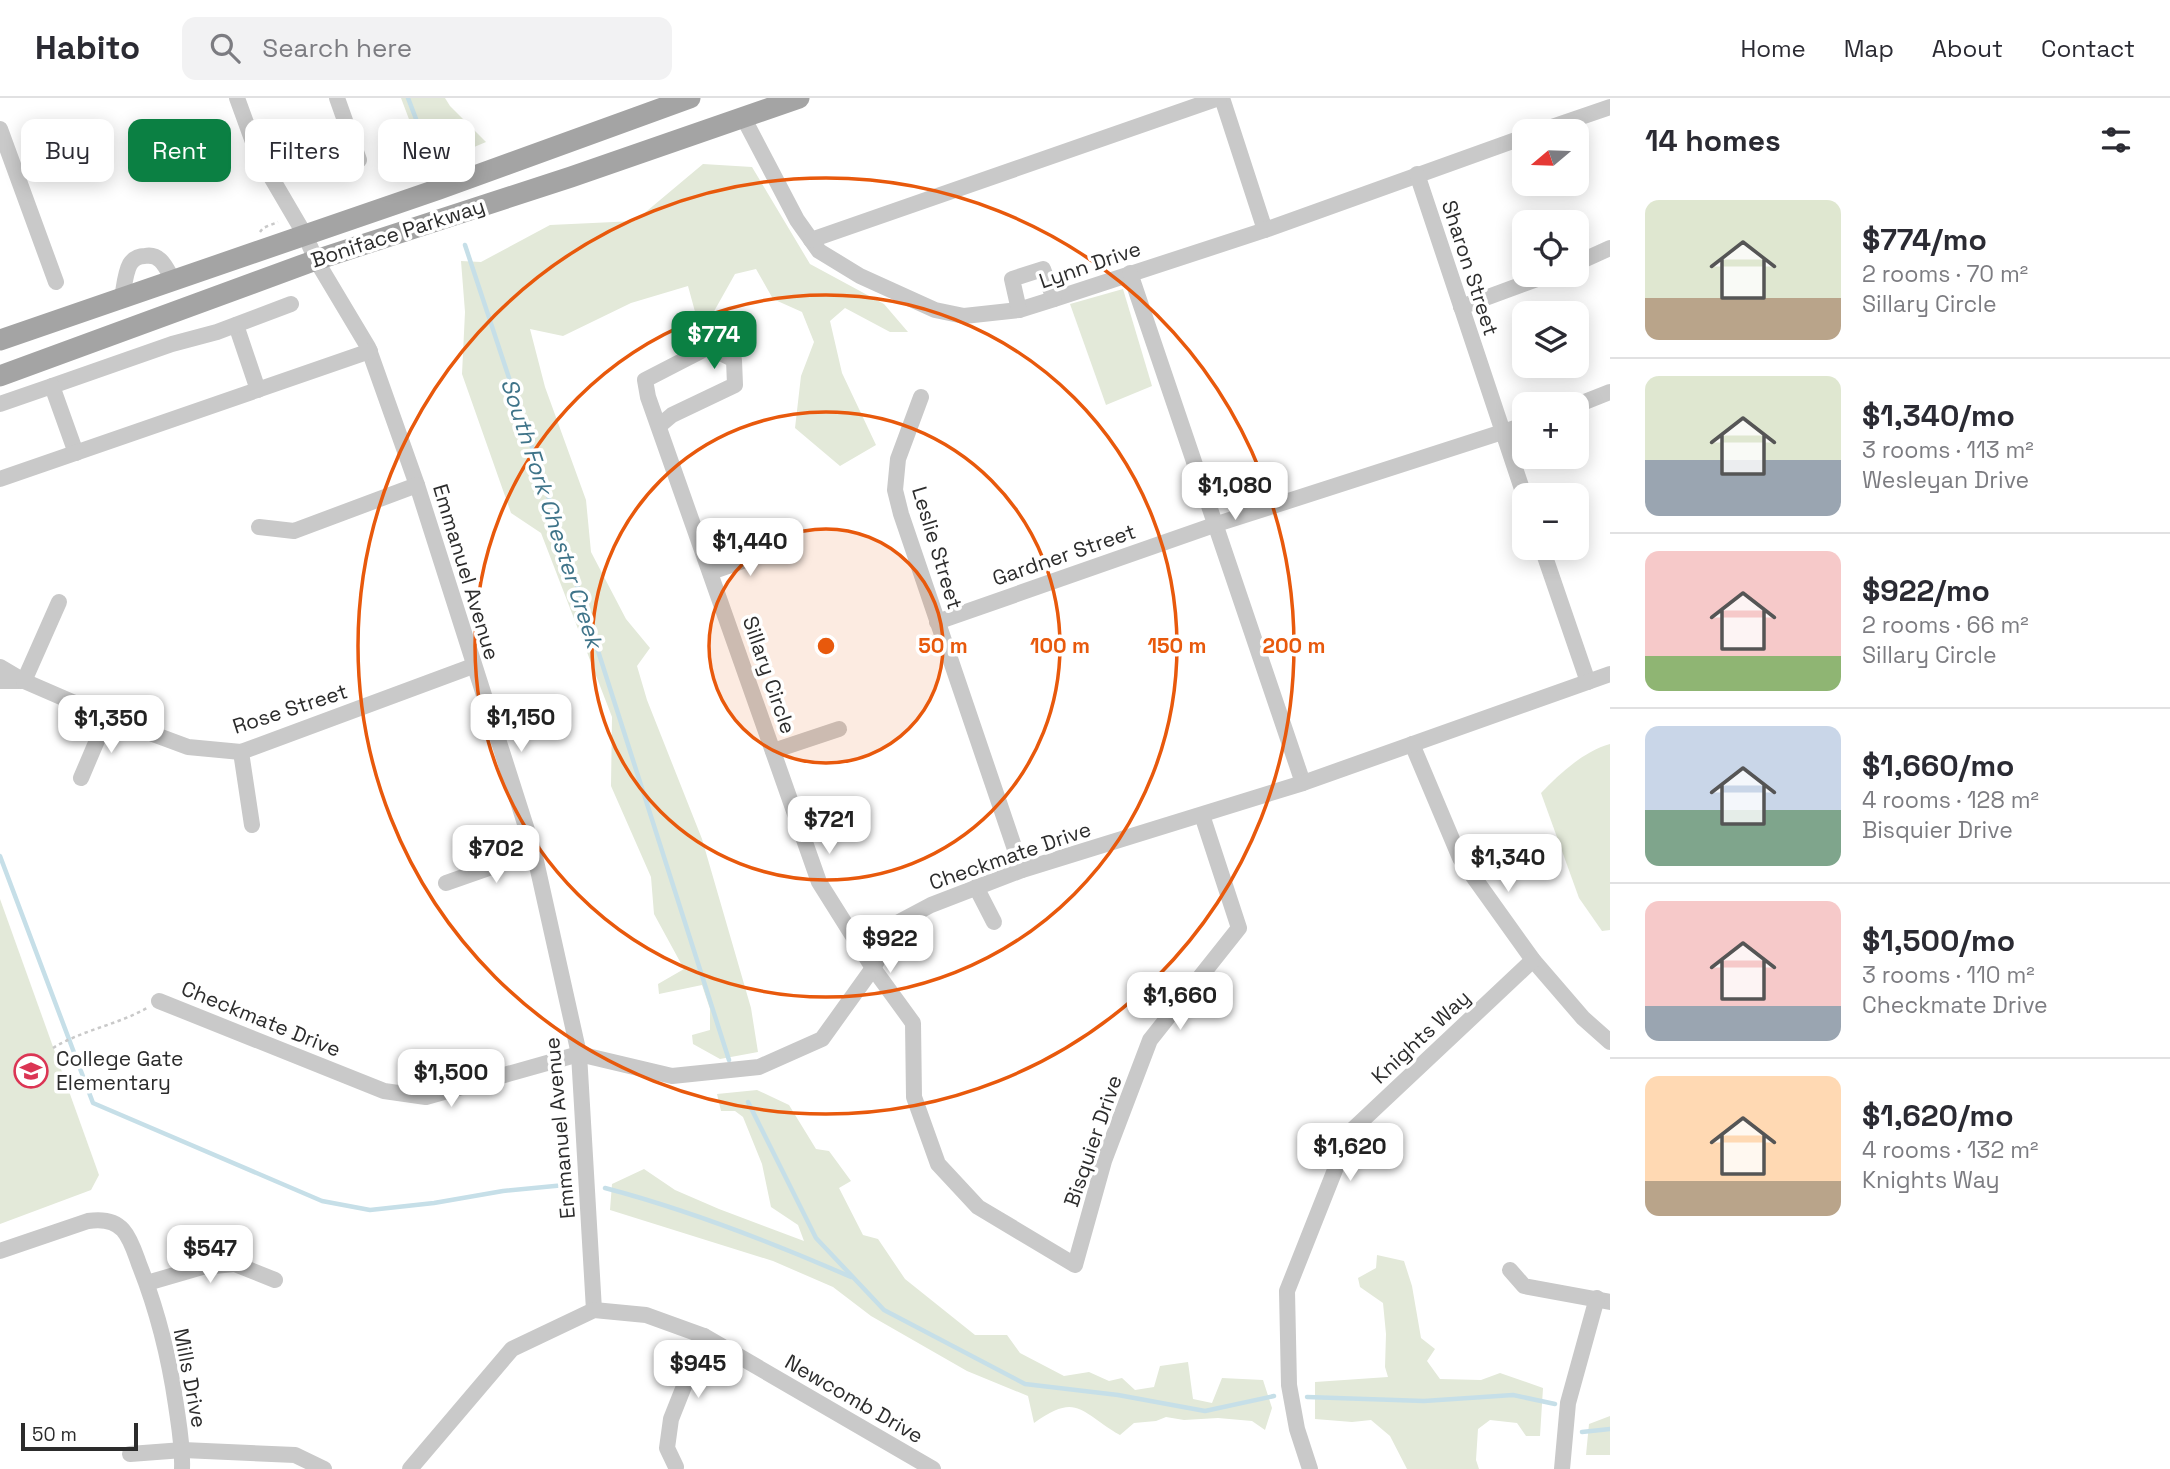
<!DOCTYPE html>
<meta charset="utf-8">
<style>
:root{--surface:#fff;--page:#f2f2f3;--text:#2b2b33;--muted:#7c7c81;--line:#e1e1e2;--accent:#0b8043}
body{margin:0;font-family:"Space Grotesk",sans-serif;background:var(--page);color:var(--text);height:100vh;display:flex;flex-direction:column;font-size:26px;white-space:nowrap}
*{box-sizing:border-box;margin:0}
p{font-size:23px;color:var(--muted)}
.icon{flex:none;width:38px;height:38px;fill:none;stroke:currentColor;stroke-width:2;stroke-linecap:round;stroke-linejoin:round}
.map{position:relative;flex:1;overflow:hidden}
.panel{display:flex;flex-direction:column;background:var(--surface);width:560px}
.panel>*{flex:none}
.guide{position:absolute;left:21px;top:21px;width:665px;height:63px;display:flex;gap:14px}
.needle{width:46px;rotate:251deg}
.tools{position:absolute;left:1512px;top:21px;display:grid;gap:14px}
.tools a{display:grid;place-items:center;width:77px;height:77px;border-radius:14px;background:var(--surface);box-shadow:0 4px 18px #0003;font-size:35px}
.scale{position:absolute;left:21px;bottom:18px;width:117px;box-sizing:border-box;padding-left:7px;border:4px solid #2c2c2c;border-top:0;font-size:19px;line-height:24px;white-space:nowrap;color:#2c2c2c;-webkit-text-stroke:5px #fff;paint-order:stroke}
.price{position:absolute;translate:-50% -60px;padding:0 16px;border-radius:14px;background:#fff;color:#222;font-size:23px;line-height:46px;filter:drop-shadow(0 2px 4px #0008)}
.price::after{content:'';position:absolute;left:50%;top:42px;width:21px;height:16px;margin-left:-10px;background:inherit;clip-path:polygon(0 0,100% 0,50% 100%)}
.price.active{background:var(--accent);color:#fff}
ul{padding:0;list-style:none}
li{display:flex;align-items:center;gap:21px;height:175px;padding:0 35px}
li+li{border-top:2px solid var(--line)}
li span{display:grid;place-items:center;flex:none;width:196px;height:140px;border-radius:14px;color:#555}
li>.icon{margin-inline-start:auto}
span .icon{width:84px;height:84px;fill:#fffc;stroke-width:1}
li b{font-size:30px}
h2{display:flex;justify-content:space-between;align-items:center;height:84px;padding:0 35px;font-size:30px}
.pill{padding:0 24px;border-radius:14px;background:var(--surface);box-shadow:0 4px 18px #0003;font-size:24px;line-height:63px}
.pill.active{background:var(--accent);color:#fff}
header{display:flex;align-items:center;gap:42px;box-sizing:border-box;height:98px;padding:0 35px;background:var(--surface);border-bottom:2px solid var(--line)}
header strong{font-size:33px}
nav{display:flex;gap:38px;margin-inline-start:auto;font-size:24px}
.search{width:490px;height:63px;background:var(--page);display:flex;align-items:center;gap:18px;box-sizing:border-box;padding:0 24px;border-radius:14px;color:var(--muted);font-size:26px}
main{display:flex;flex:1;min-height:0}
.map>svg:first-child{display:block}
.green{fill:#e3e9d9}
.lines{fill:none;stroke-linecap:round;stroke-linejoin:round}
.stream{stroke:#c6dfe8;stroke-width:4.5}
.path{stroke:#c9c9c9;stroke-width:2.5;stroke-dasharray:3.5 3.5;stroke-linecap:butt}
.minor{stroke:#c9c9c9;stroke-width:16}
.major{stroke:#a4a4a4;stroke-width:21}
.ring{fill:none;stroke:#e8590c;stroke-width:3.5}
.labels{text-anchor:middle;stroke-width:7;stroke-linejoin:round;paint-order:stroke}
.street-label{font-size:21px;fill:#2c2c2c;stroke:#fff}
.poi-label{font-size:21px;fill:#2c2c2c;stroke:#fff;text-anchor:start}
.water-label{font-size:23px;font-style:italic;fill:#3f7489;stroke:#fff}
.centre{fill:#e8590c;stroke:#fff;stroke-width:3.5}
.ring-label{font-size:21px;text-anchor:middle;font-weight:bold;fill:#e8590c;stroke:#fff;stroke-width:7;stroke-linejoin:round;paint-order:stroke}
</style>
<header>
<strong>Habito</strong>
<div class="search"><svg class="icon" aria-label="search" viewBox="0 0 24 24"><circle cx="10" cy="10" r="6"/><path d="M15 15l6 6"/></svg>Search here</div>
<nav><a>Home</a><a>Map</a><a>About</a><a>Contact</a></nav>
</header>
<main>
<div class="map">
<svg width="1610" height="1371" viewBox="0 0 1610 1371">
<rect width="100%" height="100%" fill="#fff"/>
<g class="green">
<path d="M401,0h44l5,8 36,36 -59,25z"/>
<path d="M703,66l49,3 58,97 74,40 24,28h-18l-45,-24 -15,13 12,52 34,72 -36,21 -45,-38 6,-52 13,-34 -12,-30 -29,-13 -17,-30 -21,5 -27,48 -11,-3 -9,-33 -57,17 -68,33 -33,-7 15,58 41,113 5,52 35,67 24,29 -13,18 10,34 55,139 49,169 7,44 -38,7 -27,-15 -1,-9 18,-5v-21l-8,-24 -43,9 -1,-10 26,-15 -30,-55 -3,-37 -40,-91 1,-69 -71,-184 -30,-20 -49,-139 3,-62 -4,-51 20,1 69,-37 85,-4z"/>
<path d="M1123,191l29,97 -46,19 -36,-101z"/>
<path d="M1610,646v186l-8,1 -23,-33 -38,-105c18,-19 43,-42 69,-49z"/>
<path d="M0,801l99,276 -8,15 -91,34z"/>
<path d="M757,992l32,15 27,44 13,2 22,30 -12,7 24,47 15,4 27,40 70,56h32l13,18 44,23 25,-4 20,9 13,-3 13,12 19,-3 6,-21 28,-4 5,37 19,4 10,-25 41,2 9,28 -7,22 -13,-9 -34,-3 -34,2 -18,-3 -10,4 -22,2 -14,12c-39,-22 -42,-44 -86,-12l-6,-27 -61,-25 -96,-55 -38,-29 -60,-26 -163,-51 2,-26 32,-15 31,21 44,19 85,32 -6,-16 -27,-18 -9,-43 -19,-47 -8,-6h-14l-4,-17z"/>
<path d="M1377,1157l27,6 8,25 9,52 14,11 -8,12 13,18 41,1 19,-7 43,15 -3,48h-14l-9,-13 -27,-3 -12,9 -2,31 3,9h-72l-17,-33 -19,-16 -19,2 -37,-3v-37l73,-5 -3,-10 1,-33 -3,-31 -23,-16 -2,-9 18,-10z"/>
<path d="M1610,1318v39h-24l3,-31z"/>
</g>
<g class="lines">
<g class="stream">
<path d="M408,0l26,68"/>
<path d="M465,147l94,284 170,531"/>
<path d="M0,758l93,247 229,98 48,9 64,-7 69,-12 62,-6"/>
<path d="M748,1004l68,136 68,72 141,74 93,11 87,16 69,-15"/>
<path d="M605,1090c84,22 166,54 246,89"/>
<path d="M1307,1299l117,4 89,-6 42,9"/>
<path d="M1582,1334l28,-3"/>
</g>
<g class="path">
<path d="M260,134l3,-4 15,-6"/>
<path d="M53,950c29,-18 64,-23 94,-40"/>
</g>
<g class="minor">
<path d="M237,0l20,55 48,82 11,25 52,87 49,138 117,367 45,202 15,256"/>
<path d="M337,0l22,62"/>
<path d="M1222,0l43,132"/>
<path d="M743,19l54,103 22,31 41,25 75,34 29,6 55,-6 35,-11 211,-69 259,-93"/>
<path d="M0,31l56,153"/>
<path d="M1540,33l70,-24"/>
<path d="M1417,76l107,321"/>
<path d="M811,142l408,-142"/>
<path d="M1577,165l33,-15"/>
<path d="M1130,175l173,510"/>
<path d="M122,200c2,-10 3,-25 8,-34 4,-6 9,-8 15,-8 16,-3 21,12 28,24"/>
<path d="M1461,209l87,-32"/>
<path d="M1019,212l-7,-31 31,-10 11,30"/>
<path d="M236,227l22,65"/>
<path d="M52,288l120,-42 45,-12 74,-28"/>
<path d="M921,299l-23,62 -3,31 6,24 121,356"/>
<path d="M0,306l52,-18 24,67"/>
<path d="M1577,307l33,-13"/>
<path d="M659,328l13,-11 63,-30 -1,-25 -25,-13 -64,33 3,17 171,485 54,86 40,55 1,74 24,67 40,43 97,58 29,-104 46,-121 89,-112 -37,-113"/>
<path d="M0,381l370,-128"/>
<path d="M259,429l35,4 123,-46"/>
<path d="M1542,450l46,134"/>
<path d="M711,474l66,-23"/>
<path d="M937,524l280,-98 307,-99"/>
<path d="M0,569l22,13"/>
<path d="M0,583h24l83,36 81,30 53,5 232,-86"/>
<path d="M24,583l35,-79"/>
<path d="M1412,646l48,114 73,102 50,58 27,24"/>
<path d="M773,653l66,-22"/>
<path d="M241,654l11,73"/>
<path d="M81,680l26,-61"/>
<path d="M446,785l88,-31"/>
<path d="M976,789l18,35"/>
<path d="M159,903l225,90 42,6 153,-43 93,22 87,-9 63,-28 51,-71 26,-46 32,-17 91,-35 281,-87 307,-109"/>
<path d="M0,1153l88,-30c13,-2 26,-1 35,9 8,9 12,23 16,34 18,45 30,93 37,141 3,21 7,42 6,64"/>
<path d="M1510,1172l14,16 86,16"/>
<path d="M147,1185l55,-16 33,-3 40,16"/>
<path d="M130,1356l53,-4 112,5 29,14"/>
<path d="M676,1369l-9,-19 4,-29 33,-83"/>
<path d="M410,1371l102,-120 82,-39 52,5 58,21 229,133"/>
<path d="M1310,1371l-13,-40 -8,-44 -2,-94 63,-159 183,-172"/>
<path d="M1562,1371l6,-66 29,-105"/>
</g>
<g class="major">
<path d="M0,242l439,-151 251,-91"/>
<path d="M0,278l316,-116 255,-83 228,-79"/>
</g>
</g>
<circle cx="826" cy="548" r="117" fill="#e8590c" fill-opacity=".12"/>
<g class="ring">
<circle cx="826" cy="548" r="117"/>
<circle cx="826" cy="548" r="234"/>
<circle cx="826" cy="548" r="351"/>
<circle cx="826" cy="548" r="468"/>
</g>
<defs>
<symbol id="school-ring" viewBox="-11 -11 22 22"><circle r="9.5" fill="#fff" stroke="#db3554" stroke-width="1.5"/><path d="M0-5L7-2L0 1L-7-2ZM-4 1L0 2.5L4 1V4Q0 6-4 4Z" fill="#db3554"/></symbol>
</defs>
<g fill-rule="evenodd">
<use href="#school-ring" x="12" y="954" width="38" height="38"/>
</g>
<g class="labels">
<g class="street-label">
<text transform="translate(398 135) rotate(-18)" y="7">Boniface Parkway</text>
<text transform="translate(1090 167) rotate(-19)" y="7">Lynn Drive</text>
<text transform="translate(1470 170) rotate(72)" y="7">Sharon Street</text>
<text transform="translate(937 450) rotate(73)" y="7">Leslie Street</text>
<text transform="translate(1064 457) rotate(-19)" y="7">Gardner Street</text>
<text transform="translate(466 474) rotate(73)" y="7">Emmanuel Avenue</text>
<text transform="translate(769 577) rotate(71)" y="7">Sillary Circle</text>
<text transform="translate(290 611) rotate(-18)" y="7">Rose Street</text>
<text transform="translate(1010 758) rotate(-19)" y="7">Checkmate Drive</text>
<text transform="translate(261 921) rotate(22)" y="7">Checkmate Drive</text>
<text transform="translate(1421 939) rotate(-43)" y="7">Knights Way</text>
<text transform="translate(560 1030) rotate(-95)" y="7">Emmanuel Avenue</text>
<text transform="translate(1093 1043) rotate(-71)" y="7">Bisquier Drive</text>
<text transform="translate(190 1280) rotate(79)" y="7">Mills Drive</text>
<text transform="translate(854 1301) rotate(30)" y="7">Newcomb Drive</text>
</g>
<g class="poi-label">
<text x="56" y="968">College Gate<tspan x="56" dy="24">Elementary</tspan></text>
</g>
<g class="water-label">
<text transform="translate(552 415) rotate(72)" y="8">South Fork Chester Creek</text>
</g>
</g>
<circle cx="826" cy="548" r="10" class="centre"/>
<g class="ring-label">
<text x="943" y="555">50 m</text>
<text x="1060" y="555">100 m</text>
<text x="1177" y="555">150 m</text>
<text x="1294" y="555">200 m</text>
</g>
</svg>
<div class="tools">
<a><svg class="needle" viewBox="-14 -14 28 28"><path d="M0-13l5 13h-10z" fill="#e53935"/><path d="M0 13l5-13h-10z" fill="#7c7c81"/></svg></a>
<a><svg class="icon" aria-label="locate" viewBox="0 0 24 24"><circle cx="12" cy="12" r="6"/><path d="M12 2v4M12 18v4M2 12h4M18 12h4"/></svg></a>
<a><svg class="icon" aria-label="layers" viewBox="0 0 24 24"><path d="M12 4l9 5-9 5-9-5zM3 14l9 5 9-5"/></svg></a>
<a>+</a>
<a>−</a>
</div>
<div class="scale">50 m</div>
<b class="price active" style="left:714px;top:273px">$774</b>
<b class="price" style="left:1235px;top:424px">$1,080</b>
<b class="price" style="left:750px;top:480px">$1,440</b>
<b class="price" style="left:521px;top:656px">$1,150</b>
<b class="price" style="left:111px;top:657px">$1,350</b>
<b class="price" style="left:829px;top:758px">$721</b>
<b class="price" style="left:496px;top:787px">$702</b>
<b class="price" style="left:1508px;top:796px">$1,340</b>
<b class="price" style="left:890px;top:877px">$922</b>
<b class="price" style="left:1180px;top:934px">$1,660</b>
<b class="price" style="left:451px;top:1011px">$1,500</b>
<b class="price" style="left:1350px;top:1085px">$1,620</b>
<b class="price" style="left:210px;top:1187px">$547</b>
<b class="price" style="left:698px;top:1302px">$945</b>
<div class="guide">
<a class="pill">Buy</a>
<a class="pill active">Rent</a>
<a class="pill">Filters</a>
<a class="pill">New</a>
</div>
</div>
<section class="panel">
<h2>14 homes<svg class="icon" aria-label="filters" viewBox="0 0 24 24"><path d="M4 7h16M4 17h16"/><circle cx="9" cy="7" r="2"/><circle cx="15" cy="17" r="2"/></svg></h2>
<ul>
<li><span style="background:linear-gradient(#dfe7d0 70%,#b9a48a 0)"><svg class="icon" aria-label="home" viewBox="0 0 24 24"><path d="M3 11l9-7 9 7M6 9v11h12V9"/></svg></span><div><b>$774/mo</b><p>2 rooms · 70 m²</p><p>Sillary Circle</p></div></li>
<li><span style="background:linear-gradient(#dfe7d0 60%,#9aa5b1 0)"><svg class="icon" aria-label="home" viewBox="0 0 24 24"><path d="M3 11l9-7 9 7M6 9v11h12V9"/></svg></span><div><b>$1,340/mo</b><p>3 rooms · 113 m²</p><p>Wesleyan Drive</p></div></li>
<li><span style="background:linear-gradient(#f6c9c9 75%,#8fb573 0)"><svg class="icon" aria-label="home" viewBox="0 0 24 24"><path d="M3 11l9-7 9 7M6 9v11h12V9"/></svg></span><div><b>$922/mo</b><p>2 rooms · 66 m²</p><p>Sillary Circle</p></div></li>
<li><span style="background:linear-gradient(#c9d6e8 60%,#7fa58c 0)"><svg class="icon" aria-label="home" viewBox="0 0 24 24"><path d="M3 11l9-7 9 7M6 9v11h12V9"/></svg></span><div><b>$1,660/mo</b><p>4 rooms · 128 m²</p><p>Bisquier Drive</p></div></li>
<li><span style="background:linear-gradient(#f6c9c9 75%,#9aa5b1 0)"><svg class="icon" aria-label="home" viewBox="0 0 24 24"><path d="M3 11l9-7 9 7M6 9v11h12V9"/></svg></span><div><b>$1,500/mo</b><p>3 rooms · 110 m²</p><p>Checkmate Drive</p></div></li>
<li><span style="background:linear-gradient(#ffd9b3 75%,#b9a48a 0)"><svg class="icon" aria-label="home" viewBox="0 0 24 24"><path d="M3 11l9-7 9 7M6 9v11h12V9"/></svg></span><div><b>$1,620/mo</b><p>4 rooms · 132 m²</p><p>Knights Way</p></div></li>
</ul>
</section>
</main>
